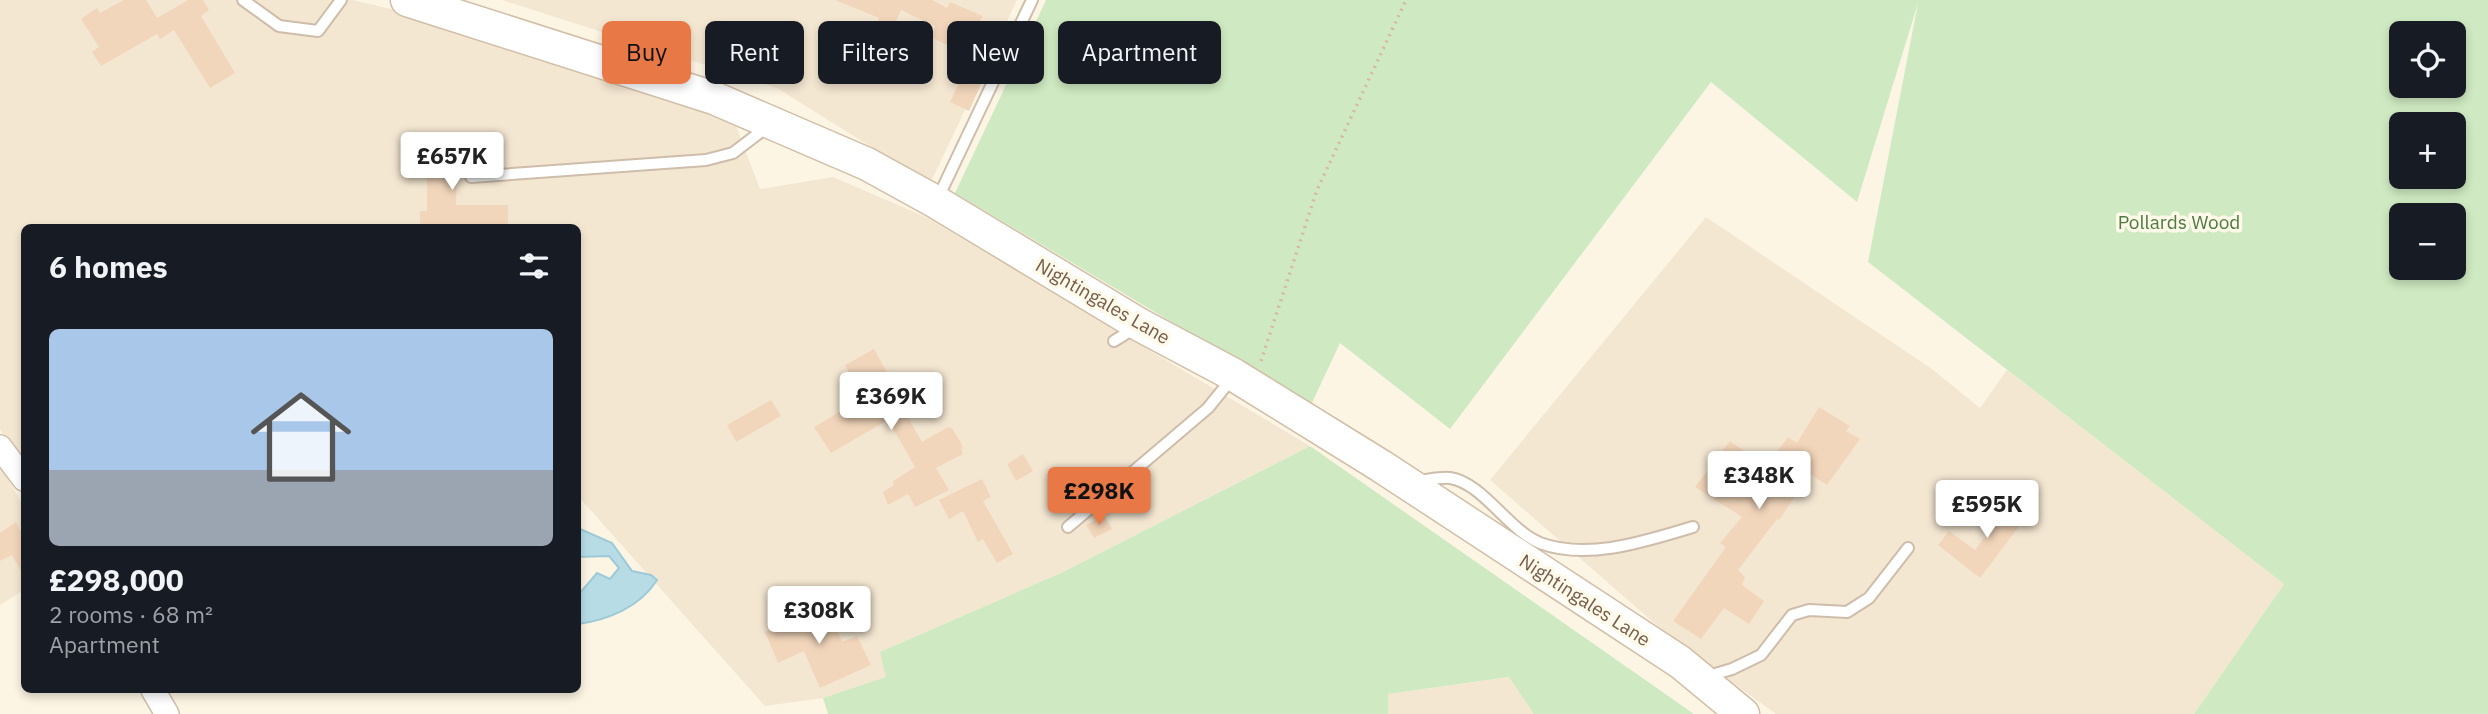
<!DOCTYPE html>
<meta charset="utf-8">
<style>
:root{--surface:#171b24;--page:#20242c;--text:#f1f3f6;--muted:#9ea1a6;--accent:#e87947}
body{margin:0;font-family:"IBM Plex Sans",sans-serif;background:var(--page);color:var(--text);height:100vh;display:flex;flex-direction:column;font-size:26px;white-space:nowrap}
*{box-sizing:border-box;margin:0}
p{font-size:23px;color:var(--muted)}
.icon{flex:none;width:38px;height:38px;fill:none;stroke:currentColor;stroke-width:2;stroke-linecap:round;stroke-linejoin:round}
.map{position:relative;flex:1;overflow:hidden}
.panel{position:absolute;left:21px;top:224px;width:560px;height:469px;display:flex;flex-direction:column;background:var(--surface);border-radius:10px;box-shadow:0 4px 10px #0003}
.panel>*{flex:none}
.hud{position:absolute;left:602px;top:21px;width:665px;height:63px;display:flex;gap:14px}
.fabs{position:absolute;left:2389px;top:21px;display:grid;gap:14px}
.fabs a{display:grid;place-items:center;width:77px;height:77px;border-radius:10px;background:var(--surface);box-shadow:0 4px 10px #0003;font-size:35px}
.price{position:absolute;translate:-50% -60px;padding:0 16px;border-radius:7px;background:#fff;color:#222;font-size:23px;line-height:46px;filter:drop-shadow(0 2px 4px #0008)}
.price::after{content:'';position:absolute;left:50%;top:42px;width:21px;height:16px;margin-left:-10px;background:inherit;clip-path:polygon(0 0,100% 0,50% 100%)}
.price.current{background:var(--accent);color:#111}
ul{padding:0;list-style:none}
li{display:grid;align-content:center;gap:14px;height:371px;padding:0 28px}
li span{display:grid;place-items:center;height:217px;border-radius:10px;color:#555}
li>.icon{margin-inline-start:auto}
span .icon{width:126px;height:126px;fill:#fffc;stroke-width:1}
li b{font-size:30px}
h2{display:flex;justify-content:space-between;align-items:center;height:84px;padding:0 28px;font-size:30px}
.chip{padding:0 24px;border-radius:10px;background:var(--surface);box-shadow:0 4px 10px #0003;font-size:24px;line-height:63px}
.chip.current{background:var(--accent);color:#111}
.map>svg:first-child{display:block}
.residential{fill:#f4e7d2}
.green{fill:#cfeac2;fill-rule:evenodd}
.water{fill:#b8dce6;stroke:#9ecad8;stroke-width:2}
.building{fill:#f2d6bb}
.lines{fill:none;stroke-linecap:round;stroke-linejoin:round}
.lane-casing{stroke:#cebdaa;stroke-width:14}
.street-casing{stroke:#cebdaa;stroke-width:26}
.secondary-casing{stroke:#d1bea7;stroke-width:35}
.path{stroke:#d7b99e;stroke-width:3.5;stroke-dasharray:2 5;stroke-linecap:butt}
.lane{stroke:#fff;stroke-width:10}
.street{stroke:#fff;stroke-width:23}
.secondary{stroke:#fff;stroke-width:32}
.labels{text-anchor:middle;stroke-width:7;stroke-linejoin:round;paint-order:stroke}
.park-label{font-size:19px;fill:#4d7b41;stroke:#fff9ea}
.street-label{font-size:19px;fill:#755c49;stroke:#fff9ea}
</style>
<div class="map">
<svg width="2488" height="714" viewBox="0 0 2488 714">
<rect width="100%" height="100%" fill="#fcf5e4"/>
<g class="residential">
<path d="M0,0h353l101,24 279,94 27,71 73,-12 93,40 384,229 -247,126 -183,80 7,25 -64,21 -58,8 -187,-210v-268h-554v240l-24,-39z"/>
<path d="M502,0h515l-87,184 -153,-96z"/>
<path d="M1706,217l226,152 48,39 27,-38 277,214 -90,130h-418l-100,-72 -186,-162z"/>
<path d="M0,465l24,42v83l-24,15z"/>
<path d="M1510,677l24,37h-146v-20z"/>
</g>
<g class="green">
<path d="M1046,0h1442v714h-294l90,-130 -416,-322 50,-259 -61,199 -146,-120 -261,347 -110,-86 -29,62 -356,-212zM2401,33h53v53h-53zM2401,124h53v53h-53zM2401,215h53v53h-53z"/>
<path d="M1310,446l384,268h-160l-25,-37 -121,17v20h-560l-5,-16 63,-21 -6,-25 183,-80z"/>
</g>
<path class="water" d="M580,529l32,14 20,28 19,4 6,5c-17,27 -49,40 -79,44v-29l19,-22 13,6 9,-11 -10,-12 -31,1v-27z"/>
<g class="building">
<path d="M124,0h22l11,18 31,-18h15l6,10 -8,6 34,57 -25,15 -36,-58 -14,9 -3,-5 -56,32 -9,-14 7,-5 -18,-28 16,-11 3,5z"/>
<path d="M835,0h97l15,8 3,-6 33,14 -4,8 17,7 -14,32 -51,-26 4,-11 -34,-16 -9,20 -15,-5 2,-7z"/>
<path d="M964,73l18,9 -13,29 -19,-9z"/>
<path d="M452,134v30l5,2 -1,39h52v23h-88v-17h7v-37l-6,-1 1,-38z"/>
<path d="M874,349l20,36 12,22 -3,2 19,33 26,-15 4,1 11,19 -2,1 2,6 -27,14 13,22 -34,17 -7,-13 -20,11 -5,-13 10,-6v-5l22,-14 -27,-47 -57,33 -17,-26 49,-29 -18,-33z"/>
<path d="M771,400l10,16 -45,26 -9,-17z"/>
<path d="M1819,407l31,19 -4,5 14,8 -33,46 -17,-11 -31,46 -2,-1 -39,51 7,7 -3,8 22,16 -15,23 -25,-16 -23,31 -28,-18 53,-74 -6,-4 22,-26 -47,-30 35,-46 36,26 22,-30 9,6z"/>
<path d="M1023,454l10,17 -17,10 -9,-17z"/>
<path d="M982,479l9,18 -8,4 30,53 -16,9 -14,-24 -5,3 -15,-31 -14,8 -10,-19z"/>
<path d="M2015,497l17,12 -52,69 -42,-33 11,-14 26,19z"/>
<path d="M1104,515l8,14 -18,9 -8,-13z"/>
<path d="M16,522l8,16v38l-12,-21 -12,6v-28z"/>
<path d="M826,605l16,37 15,-6 14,29 -51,23 -16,-37 -26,12 -13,-31z"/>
</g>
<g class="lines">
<defs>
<g id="lane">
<path d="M243,0l36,26 39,5 23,-31"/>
<path d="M471,177l235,-17 27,-7 34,-26"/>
<path d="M937,200l95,-200"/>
<path d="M1114,341l21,-13"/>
<path d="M1418,481c10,-1 22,-4 32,-3 33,5 58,52 90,65 48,18 106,-2 153,-16"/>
<path d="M1068,527l140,-119 25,-31"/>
<path d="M1705,677l27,-8 29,-14 31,-40 17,-5 38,2 22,-14 39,-50"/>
</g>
<g id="street">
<path d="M0,447l24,32"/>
<path d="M153,690l14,24"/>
</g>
<path id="secondary" d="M407,0l307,98 153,66 69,38 204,123 94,50 147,91 299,196 63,52"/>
</defs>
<use href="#lane" class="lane-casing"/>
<use href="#street" class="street-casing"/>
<use href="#secondary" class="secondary-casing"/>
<path class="path" d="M1261,361l56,-171 89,-190"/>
<use href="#lane" class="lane"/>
<use href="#street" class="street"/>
<use href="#secondary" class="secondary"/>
</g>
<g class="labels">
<g class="park-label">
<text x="2179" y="229">Pollards Wood</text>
</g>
<g class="street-label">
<text transform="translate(1103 301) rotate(30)" y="7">Nightingales Lane</text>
<text transform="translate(1585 600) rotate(33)" y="7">Nightingales Lane</text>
</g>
</g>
</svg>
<div class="fabs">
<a><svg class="icon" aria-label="locate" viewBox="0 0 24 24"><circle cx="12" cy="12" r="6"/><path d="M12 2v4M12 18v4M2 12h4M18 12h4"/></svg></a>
<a>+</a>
<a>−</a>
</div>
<b class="price" style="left:452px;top:192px">£657K</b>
<b class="price" style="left:891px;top:432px">£369K</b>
<b class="price" style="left:1759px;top:511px">£348K</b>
<b class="price current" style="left:1099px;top:527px">£298K</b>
<b class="price" style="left:1987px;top:540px">£595K</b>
<b class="price" style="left:819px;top:646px">£308K</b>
<div class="hud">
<a class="chip current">Buy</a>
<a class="chip">Rent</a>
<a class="chip">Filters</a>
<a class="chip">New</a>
<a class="chip">Apartment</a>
</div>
<section class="panel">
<h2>6 homes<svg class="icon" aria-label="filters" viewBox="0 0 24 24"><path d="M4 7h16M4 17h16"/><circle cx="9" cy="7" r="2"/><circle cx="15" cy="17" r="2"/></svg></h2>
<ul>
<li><span style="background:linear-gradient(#a9c7e8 65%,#9aa5b1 0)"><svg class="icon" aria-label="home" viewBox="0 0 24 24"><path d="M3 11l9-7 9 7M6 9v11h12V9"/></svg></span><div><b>£298,000</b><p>2 rooms · 68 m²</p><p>Apartment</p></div></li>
</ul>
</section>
</div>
